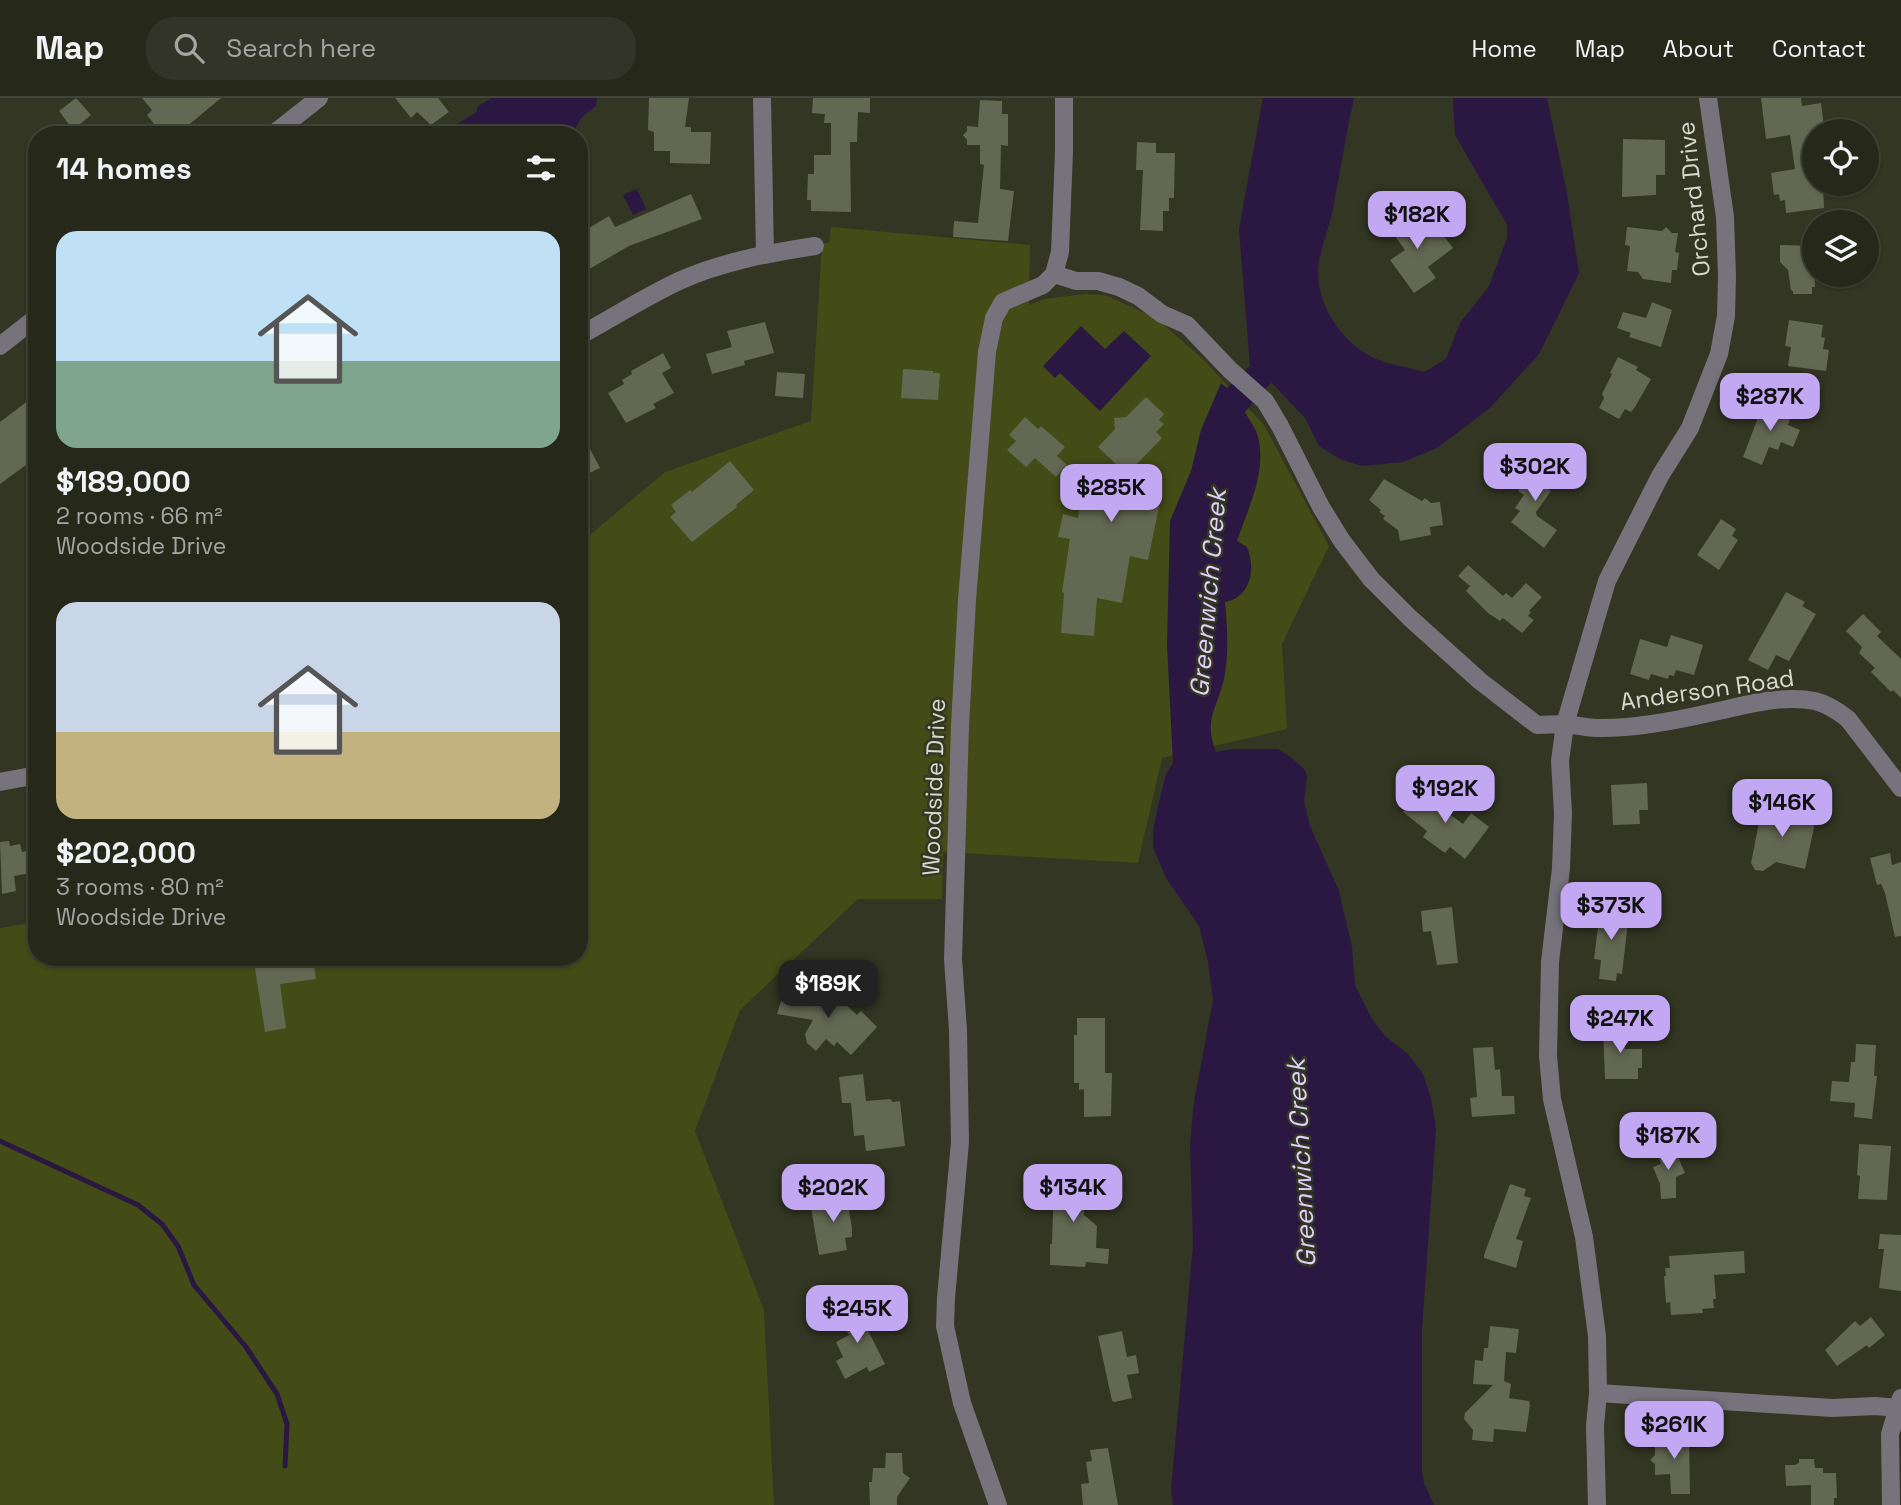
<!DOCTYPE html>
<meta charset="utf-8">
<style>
:root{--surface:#26281a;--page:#323427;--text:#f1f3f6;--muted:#a4a6a2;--line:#424439;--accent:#c2a7f2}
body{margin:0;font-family:"Space Grotesk",sans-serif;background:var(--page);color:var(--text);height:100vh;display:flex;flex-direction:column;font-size:26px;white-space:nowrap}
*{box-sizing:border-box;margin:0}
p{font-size:23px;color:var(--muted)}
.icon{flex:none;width:38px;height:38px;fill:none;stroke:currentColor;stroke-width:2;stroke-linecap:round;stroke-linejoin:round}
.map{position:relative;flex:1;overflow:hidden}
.side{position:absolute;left:28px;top:28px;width:560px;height:840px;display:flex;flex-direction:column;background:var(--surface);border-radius:28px;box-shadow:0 2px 5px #0004,0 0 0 2px var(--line)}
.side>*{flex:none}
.buttons{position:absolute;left:1802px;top:21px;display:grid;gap:14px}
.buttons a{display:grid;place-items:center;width:77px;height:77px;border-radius:50%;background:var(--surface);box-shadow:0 2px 5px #0004,0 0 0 2px var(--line);font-size:35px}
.price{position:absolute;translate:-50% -60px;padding:0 16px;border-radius:14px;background:var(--accent);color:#111;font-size:23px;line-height:46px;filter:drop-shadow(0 2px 4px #0008)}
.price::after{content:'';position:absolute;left:50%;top:42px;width:21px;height:16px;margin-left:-10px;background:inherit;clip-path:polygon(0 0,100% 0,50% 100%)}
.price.active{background:#222;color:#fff}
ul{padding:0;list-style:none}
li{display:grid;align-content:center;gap:14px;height:371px;padding:0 28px}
li span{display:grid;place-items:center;height:217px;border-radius:21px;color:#555}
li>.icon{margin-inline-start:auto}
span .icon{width:126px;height:126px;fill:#fffc;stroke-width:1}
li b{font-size:30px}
h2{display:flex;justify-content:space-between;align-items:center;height:84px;padding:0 28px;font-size:30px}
header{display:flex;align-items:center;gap:42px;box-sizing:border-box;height:98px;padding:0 35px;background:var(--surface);border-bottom:2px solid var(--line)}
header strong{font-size:33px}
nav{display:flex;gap:38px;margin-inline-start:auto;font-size:24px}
.search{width:490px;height:63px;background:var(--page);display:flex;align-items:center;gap:18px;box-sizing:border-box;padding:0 24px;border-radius:28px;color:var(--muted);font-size:26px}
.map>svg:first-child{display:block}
.green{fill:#434b17}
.water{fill:#2a1843}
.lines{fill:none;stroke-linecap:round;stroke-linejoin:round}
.stream{stroke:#2a1843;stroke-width:5}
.building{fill:#636852}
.minor{stroke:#77737d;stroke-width:18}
.labels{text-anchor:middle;stroke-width:5;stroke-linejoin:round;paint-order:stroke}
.street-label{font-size:24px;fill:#d6d9cd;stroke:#323622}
.water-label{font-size:26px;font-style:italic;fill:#dfcffe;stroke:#323622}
</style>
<header>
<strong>Map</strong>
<div class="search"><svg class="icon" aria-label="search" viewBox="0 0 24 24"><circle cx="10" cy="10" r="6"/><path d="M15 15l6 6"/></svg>Search here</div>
<nav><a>Home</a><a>Map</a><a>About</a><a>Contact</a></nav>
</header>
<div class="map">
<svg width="1901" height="1407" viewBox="0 0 1901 1407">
<rect width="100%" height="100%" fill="#323622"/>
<path class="green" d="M831,129l199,18 -1,60 16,-6 40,-5 20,1 51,23 49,43 59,64 65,121 -47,98 5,85 -125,29 -24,105 -195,-11 -1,47h-84l-118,111 -45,121 69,179 10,195h-774v-577l37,-6v35h542v-402l12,-21 74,-62 146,-51 11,-177 7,-2z"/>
<g class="water">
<path d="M491,0h106l-1,8 -14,11 -10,18h-140l10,-6h6l29,-17v-5z"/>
<path d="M1263,0h91c-8,35 -13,70 -20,105 -3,20 -11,38 -15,58 -6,35 16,72 44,91 17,12 42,14 61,20l22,-13 14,-36 29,-37 18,-48v-13l-52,-90 -2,-37h94l20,95 12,80 -40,81 -49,54 -53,40 -34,14 -41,4 -22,-7 -21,-13 -14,-28 -34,-36 -26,30c4,8 11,16 13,25 9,35 -10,71 -21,104l10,6c9,21 4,50 -22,55 2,24 4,47 0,71 -5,33 -23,44 -9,79l17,-3h45l14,9 13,12 2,7 -3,24 6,25 29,65 13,56 3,38 17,34 13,17 23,18 15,20 8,24 5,30 -14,202v142l2,11 10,22h-261l-2,-15 22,-245 -3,-101 4,-42 19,-102 -5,-38 -9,-36 -33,-48 -13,-31v-16l5,-25 8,-32 7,-11 -6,-118 3,-124 21,-50 10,-41 20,-47 6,5 23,-22 -11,-137z"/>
<path d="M637,91l9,20 -13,6 -10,-20z"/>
<path d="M1081,228l24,23 19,-18 27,25 -51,55 -40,-38 -5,5 -12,-12z"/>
</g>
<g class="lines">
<path class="stream" d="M0,1043l138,64 24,19 16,22 16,39 52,62 31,47 10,30 -2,42"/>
</g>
<g class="building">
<path d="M76,0l15,17 -18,15 -14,-19z"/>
<path d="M142,0h79l-36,30 6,7h-51l14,-11 -7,-9 5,-5z"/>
<path d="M395,0h43l11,14 -18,13 -14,-13 -6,6z"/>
<path d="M649,0h40l-4,29h6v5h20l-1,32 -40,-1v-12h-16v-19l-6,-2z"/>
<path d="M813,0h57v15l-12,-1 -1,30h-7l1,70 -40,-1v-11h-4l1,-26h6v-19h17v-32h-7l1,-9 -13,-1z"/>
<path d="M1761,0h40l1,8 19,-3 3,24 -7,1 1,3h-3v53h8l1,24 -38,5 -1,-13 -5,1 -1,-7 -5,1 -3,-22 24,-4 -5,-34 -24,4z"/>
<path d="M980,2l22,1v13h6v32l-7,-1 -1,44 14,2 -6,50 -55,-4 1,-16 24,2 6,-58 -4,-1v-19h-13v-5l-4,-5 4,-4v-5l11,1z"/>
<path d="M1623,41l42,1v35h-9v20l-34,2z"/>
<path d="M1137,44l19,1v10h19l-1,45h-5v13h-6v20l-23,-1 3,-60h-7z"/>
<path d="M691,96l11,25 -73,27 -50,29v-41l30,-18 6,11z"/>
<path d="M1409,113l17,24 11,-8 16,21 -25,19 8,11 -22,15 -24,-33 15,-10 -18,-25z"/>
<path d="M1627,129l35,4 4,-4 6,6h6l-3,19 4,1 -2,17h-5l-1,13 -28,-4 -5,-7 -11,-1 3,-25 -5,-1z"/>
<path d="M1780,147l33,1 2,41h-3v7h-19v-3l-2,-1 -3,-20 -8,-8z"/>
<path d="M1652,204l20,8 -11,37 -32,-10 2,-4 -14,-5 6,-16 23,6z"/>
<path d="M1789,222l34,5 -2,12 4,1 -2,11 6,1 -3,21 -38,-5 3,-19 -6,-1z"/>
<path d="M765,224l9,31 -30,8 1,4 -33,9 -6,-20 26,-7 -5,-16z"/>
<path d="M663,255l8,15 -9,5 12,20 -21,11 3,4 -30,15 -18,-30 16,-9 -2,-4 10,-6 -1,-3z"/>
<path d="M1618,259l20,10 -2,3 15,9 -16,28 -4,5 -6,-3 -6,10 -20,-11 5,-10 -2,-4 10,-20 -2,-1z"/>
<path d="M903,271l30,2v2h7l-2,27 -37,-2z"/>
<path d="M777,274l28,2 -2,24 -28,-2z"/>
<path d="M37,296v63l-37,27v-62z"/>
<path d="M1146,299l18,17 -5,6 5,4 -8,8 6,6 -38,39 36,8 -4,21 3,1 -11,53 -18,-4 -8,47 -25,-5 -3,38 -33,-3 3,-40 -2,-1 8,-53 -12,-2 5,-23 15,4 2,-13 11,2 3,-14 14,3 7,-33 -17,-16 17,-18 -1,-11 12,-1z"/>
<path d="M1764,304l28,11 -4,12 12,5 -7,17 -12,-5 -3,8 -9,-3 -7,18 -19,-8z"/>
<path d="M1025,319l13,12 3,-3 24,21 -8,9 10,9 -11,12 -21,-19 -9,9 -19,-17 9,-9 -7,-6z"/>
<path d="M579,330l21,40 -21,10z"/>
<path d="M1530,358h18v33l3,2 -15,21 1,4 20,14 -13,18 -33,-26 9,-11 -5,-3 9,-13 -6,-4 12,-16z"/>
<path d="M730,363l24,29 -18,15 1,2 -45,35 -22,-25 6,-5 -5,-7 19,-15 2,2z"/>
<path d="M1384,381l38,22 3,-3 6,5 9,-1 3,23 -13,2 1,8 -31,6 -2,-11 -15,-11 2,-3 -6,-4 2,-2 -12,-10z"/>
<path d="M1721,421l15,10 -4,7 6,4 -19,30 -22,-15z"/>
<path d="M1468,467l35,31 3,-3 6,5 14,-15 16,14 -13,14 2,1 -3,4 6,4 -12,13 -19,-15 -3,3 -12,-8 -22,-22 4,-5 -12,-10z"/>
<path d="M1786,494l19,10 -3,4 14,8 -27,47 -13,-6 -8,15 -20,-10z"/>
<path d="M1863,516l18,18 -4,4 24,23v39l-8,-8 -2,2 -20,-20 4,-4 -16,-15 3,-6 -16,-16z"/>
<path d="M1671,537l32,10 -9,30 -18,-5 -2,6 -5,-1 -1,4 -17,-5 -2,6 -19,-6 10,-35 27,8z"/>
<path d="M1647,685l1,27h-9l1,14 -27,1 -2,-40z"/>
<path d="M1422,690l18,14 -3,3 26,19 8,-11 18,14 -24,32 -15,-12 -5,6 -22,-16 4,-6 -24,-19z"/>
<path d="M1762,709l22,5 7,-5 7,1 6,13 11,2 -10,46 -29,-7 -13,9 -8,-1 -4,-7z"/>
<path d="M9,743l1,5 10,-2 2,8 12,-2 3,7v15l-23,4 2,15 -14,3 -2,-52z"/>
<path d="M1890,755l2,12 9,-3v74l-6,1 -10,-44 -4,-9 -4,1 -7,-27z"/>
<path d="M1452,809l6,56 -21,2 -6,-34 -8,1 -2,-21z"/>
<path d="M1601,809l20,2 -1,3 9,1 -7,61 -5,-1 -1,8 -17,-2 2,-19 -7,-1 4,-32 -2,-4z"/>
<path d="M313,861l3,20 -36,5 6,44 -21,4 -10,-64z"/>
<path d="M785,891l37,8 7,-8 28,26 4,-4 16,16 -26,28 -14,-13 -3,4 -8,-7 -10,12 -9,-8 -2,-9 8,-14 -36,-6z"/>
<path d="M1077,920h28v55h7l-1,43 -27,1v-28l-5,1v-7h-5v-48h3z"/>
<path d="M1603,927l22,1v23h17v19h-4v11h-33z"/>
<path d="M1856,946l20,1 -2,31h3l-5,43 -18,-2 1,-14 -25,-2 2,-20 17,1 2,-20h4z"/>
<path d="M1493,949l2,23 5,-1 2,27h12l1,18 -43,3 -2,-19 7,-1 -4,-49z"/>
<path d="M863,976l3,27 24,-2 3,3 7,-1 5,45 -39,5 -2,-16 -10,1 -3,-33h-9l-3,-26z"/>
<path d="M1672,1046l13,29 -9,4v21l-15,1 -1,-15 -7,-17 8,-3 -5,-13z"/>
<path d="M1859,1046l32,2 -4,54 -29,-1 2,-23 -3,-1z"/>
<path d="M1056,1073h19v4l14,1v15l-5,4v20l13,11 -1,22 13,1 -1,15 -22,-2 -1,5 -35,-2v-21h2l2,-63z"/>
<path d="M1510,1086l16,5 -2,7 7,2 -15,41 7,2 -7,27 -32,-10v-3z"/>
<path d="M846,1095l6,35v9l-7,1 2,12 -28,5 -8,-47 15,-2 -2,-10z"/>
<path d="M1880,1136l21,1v56l-22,-3 5,-39h-6z"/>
<path d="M1744,1153l1,22 -31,2 2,24h-3l1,9 -12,1 1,4 -32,2 -1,-13 -4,1 -2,-27h2l-1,-8h5l-1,-12z"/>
<path d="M854,1205l31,61 -16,8 -2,-5 -22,12 -9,-18 7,-4 -7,-15 13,-7 -11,-22z"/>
<path d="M1871,1219l14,18 -16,13 -2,-3 -30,21 -12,-16 30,-29 5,5z"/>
<path d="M1490,1228l29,3 -3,24 -10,-1 -2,29 7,3 -2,14 20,3 1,4 -4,27 -32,-3 -1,13 -21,-2 1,-10 -9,-11 1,-6 28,-28 -20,-1 2,-24 8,1 1,-13h4z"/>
<path d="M1122,1233l5,26 9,-2 3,18 -12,2 5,23 -17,4 -3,-1 -14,-65z"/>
<path d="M1655,1336h34l1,60h-19l-1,-20 -15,1v-11l-5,-4 5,-5z"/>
<path d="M1108,1350l10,57h-35l-2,-21 8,-1 -3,-21 6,-1 -2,-11z"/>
<path d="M886,1355h16l1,20 7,5 -13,19v8h-27l-1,-23h3l1,-14h12z"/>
<path d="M1799,1361h15l1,9h8v5h13l1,25h-3v7h-23v-20l-25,1 -1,-21h10l4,-2z"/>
</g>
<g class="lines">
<g class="minor">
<path d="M762,0l3,157"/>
<path d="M1708,0l17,119 2,59 -1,40 -7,38 -29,74 -30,48 -53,105 -42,143c11,1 22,4 32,4 37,1 77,-7 112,-15 34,-7 71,-19 106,-12 12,3 23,10 33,18l53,69"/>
<path d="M272,37l47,-37"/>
<path d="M1054,176l22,7h22l21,6 19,9 24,18 25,11 43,45 35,31 15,25 41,81 21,34 29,38 39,39 70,63 57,44 28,-1 -5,37 3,52 -2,55 -11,94 -2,94 4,43 32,138 13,99 1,57 -3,33 2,79"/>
<path d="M579,238c33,-18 66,-39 100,-55 42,-19 90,-28 136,-35"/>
<path d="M0,248l37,-29"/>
<path d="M0,684l37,-7"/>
<path d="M1598,1295l234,15 43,-2 23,2"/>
<path d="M998,1407l-36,-102 -17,-77 1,-28 14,-156 -2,-112 -5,-71 7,-234 7,-125 20,-248 7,-34 9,-16 40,-17 11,-11 6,-22 4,-100v-54"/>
<path d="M1891,1407l-1,-71 11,-36"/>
</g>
</g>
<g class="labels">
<g class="street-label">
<text transform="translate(1694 101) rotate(-96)" y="8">Orchard Drive</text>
<text transform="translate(1707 592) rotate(-8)" y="8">Anderson Road</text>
<text transform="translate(934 689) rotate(-88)" y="8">Woodside Drive</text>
</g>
<g class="water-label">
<text transform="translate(1208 495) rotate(-85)" y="9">Greenwich Creek</text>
<text transform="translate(1301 1065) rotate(-93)" y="9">Greenwich Creek</text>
</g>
</g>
</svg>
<div class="buttons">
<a><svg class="icon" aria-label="locate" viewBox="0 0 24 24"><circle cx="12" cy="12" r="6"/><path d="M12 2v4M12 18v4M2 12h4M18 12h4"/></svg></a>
<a><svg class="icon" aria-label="layers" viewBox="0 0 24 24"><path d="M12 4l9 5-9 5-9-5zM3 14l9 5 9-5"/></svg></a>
</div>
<b class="price" style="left:1417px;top:153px">$182K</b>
<b class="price" style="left:1770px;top:335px">$287K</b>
<b class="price" style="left:1535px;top:405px">$302K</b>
<b class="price" style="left:1111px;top:426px">$285K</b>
<b class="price" style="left:1445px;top:727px">$192K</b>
<b class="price" style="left:1782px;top:741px">$146K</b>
<b class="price" style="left:1611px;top:844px">$373K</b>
<b class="price active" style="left:828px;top:922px">$189K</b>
<b class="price" style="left:1620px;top:957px">$247K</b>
<b class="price" style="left:1668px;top:1074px">$187K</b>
<b class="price" style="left:833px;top:1126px">$202K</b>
<b class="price" style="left:1073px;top:1126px">$134K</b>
<b class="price" style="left:857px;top:1247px">$245K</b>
<b class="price" style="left:1674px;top:1363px">$261K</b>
<section class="side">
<h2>14 homes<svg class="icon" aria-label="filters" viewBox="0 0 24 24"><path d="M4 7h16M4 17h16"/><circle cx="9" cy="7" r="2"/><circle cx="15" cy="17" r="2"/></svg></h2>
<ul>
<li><span style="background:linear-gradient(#bfe0f5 60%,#7fa58c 0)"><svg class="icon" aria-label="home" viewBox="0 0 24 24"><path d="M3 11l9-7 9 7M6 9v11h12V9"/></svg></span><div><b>$189,000</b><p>2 rooms · 66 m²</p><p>Woodside Drive</p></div></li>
<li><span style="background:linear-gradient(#c9d6e8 60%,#c2b280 0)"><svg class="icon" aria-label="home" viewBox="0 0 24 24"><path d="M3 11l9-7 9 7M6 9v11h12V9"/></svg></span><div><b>$202,000</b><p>3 rooms · 80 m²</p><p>Woodside Drive</p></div></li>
</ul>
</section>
</div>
